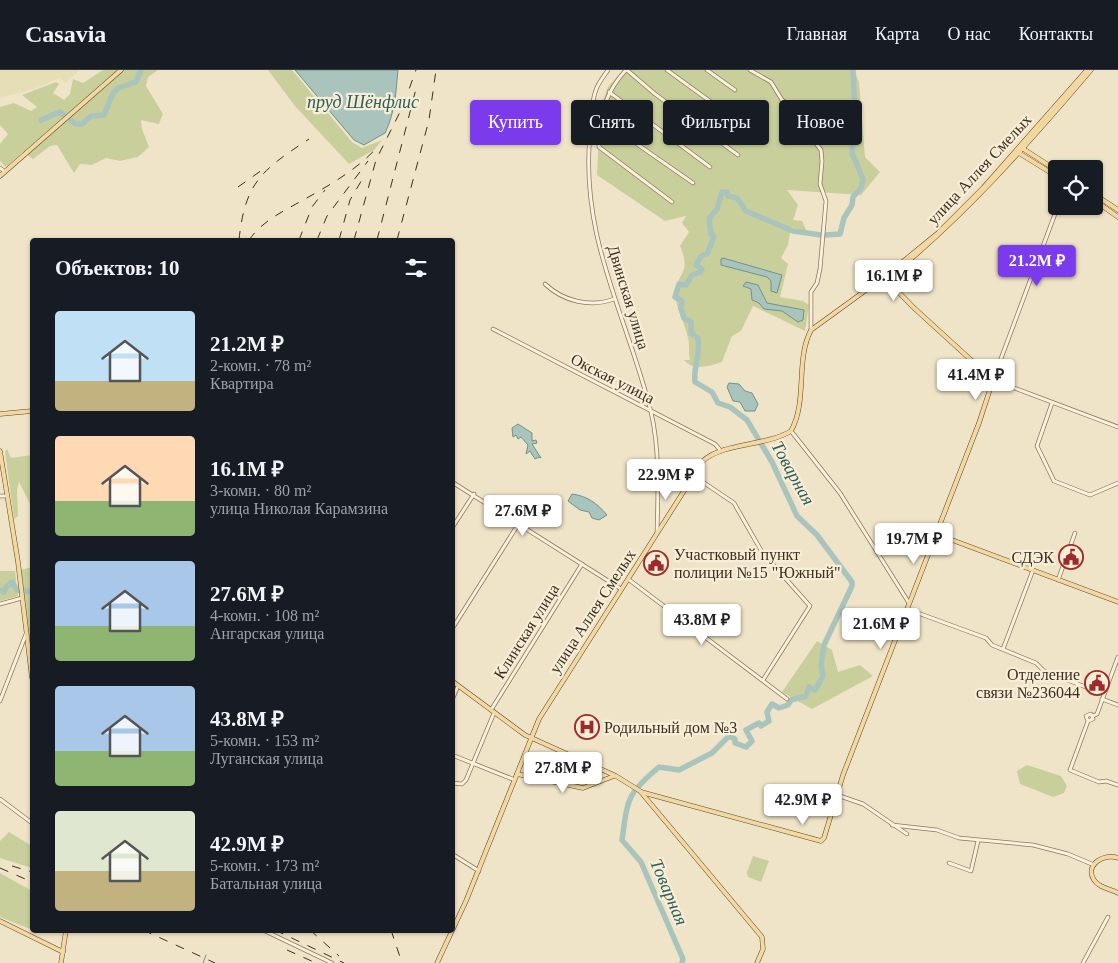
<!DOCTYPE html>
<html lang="ru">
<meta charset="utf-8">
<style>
:root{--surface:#171b24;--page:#20242c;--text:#f1f3f6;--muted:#9ea1a6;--line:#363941;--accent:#7c3aed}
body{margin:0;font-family:"Times New Roman",serif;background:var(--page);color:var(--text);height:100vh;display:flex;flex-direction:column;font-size:19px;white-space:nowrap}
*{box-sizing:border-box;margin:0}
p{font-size:16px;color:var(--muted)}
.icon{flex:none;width:28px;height:28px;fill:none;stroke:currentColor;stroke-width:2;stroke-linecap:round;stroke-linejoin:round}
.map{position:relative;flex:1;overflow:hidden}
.side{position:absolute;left:30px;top:168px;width:425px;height:695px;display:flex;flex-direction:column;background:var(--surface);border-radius:5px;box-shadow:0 1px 4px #0004}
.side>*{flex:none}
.top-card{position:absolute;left:470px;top:30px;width:475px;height:45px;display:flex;gap:10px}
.fabs{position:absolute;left:1048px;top:90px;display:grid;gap:10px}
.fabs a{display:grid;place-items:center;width:55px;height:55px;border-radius:5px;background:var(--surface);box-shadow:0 1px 4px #0004;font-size:25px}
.price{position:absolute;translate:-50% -42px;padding:0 11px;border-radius:5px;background:#fff;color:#222;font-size:16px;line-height:32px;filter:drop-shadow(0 1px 2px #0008)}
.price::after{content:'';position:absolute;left:50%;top:30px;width:15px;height:11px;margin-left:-8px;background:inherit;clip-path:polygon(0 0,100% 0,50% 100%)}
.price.on{background:var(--accent);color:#fff}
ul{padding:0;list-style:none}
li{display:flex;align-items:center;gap:15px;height:125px;padding:0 25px}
li span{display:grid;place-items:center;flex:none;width:140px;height:100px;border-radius:5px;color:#555}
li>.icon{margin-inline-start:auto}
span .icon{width:60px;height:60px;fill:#fffc;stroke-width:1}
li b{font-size:21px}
h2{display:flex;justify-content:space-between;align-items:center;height:60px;padding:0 25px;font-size:21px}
.chip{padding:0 18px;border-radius:5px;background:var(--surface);box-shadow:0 1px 4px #0004;font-size:18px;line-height:45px}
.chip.on{background:var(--accent);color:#fff}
header{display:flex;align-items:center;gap:30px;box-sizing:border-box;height:70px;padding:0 25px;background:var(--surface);border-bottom:1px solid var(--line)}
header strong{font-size:24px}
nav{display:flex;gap:28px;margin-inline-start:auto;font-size:18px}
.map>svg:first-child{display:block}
.farmland{fill:#e6deb5}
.green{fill:#c9cf9b}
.water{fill:#a9c4bc;stroke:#6f938a}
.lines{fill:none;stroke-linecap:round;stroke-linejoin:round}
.stream{stroke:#6f938a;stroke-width:1}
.river{stroke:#a9c4bc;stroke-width:5.5}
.minor-casing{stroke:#8d765c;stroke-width:4.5}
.major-casing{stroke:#5b4430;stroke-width:5}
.minor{stroke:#faf1dc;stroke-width:3}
.major{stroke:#f3d9a0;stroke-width:4}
.rail{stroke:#3d2e20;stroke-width:1;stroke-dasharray:9 9;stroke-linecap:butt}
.labels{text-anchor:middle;stroke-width:4.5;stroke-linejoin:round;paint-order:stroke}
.street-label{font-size:16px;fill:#3d2e20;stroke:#f7eed8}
.poi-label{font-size:16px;fill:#3d2e20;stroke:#f7eed8;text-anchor:start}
.water-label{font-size:18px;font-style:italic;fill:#2f5d5a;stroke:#f7eed8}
</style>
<header>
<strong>Casavia</strong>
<nav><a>Главная</a><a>Карта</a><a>О нас</a><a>Контакты</a></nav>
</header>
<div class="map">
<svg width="1118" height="893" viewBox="0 0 1118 893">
<rect width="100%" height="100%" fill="#f0e4c8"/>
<path class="farmland" d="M0,0h80l-15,13 -6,-5 -22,10 -37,10z"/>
<g class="green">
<path d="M103,0h55l-10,7 -2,9 17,28 -4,10 -18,-4 1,9 7,18 -11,10 -18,4 -14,-3 -14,7 -12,-1 -6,9 -17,-28 -7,1 -17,13 -10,-7 -17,15 -6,-6v-17l8,-10 -8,-9v-18l14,-4 17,8 6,-4 -15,-12 34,-13 3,2 -6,9 11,7 6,-6 3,-15 10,4z"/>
<path d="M268,0h24l60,72 10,6 20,-8 -8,10 -25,14 -54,-58z"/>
<path d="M623,0h231l5,12 6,75 15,15 -19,23 -74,-5 11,15 -5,15 9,1 5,11 -16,-5 -3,18 -7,13 7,6 -8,33 23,4 6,4 -4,26 -52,-25 -12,25 -9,5 -10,26c-13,4 -28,10 -38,-2h6c-2,-8 0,-15 -2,-22 -3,-15 -13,-29 -12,-44 1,-24 16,-19 4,-48l9,-14 -7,-9 4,-7 -21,5 -68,-46 3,-67 8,-21z"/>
<path d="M7,379l4,9 21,-3v49h-2l-11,-22 -2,8 1,26 -4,3 -9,-67z"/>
<path d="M32,497v85l-6,-34 -5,-48z"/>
<path d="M0,501h15l3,25 -18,5z"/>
<path d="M817,571l15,9 6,22 22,-7 13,11 -61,33 -30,-17z"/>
<path d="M1027,695l34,11 6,10 -3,7 -11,4 -33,-13 -3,-13z"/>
<path d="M9,762l23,14v22l-32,-10v-17z"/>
<path d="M753,786l16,5 -8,21 -13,-5 -1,-5z"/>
<path d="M0,803l32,18v39h7l-4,1 -35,-14z"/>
</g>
<g class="water">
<path d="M295,0h103c-2,21 -3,43 -13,63l-21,12 -10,-5z"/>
<path d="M723,188l59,17 -5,18 -6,-2v-10l-4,-4 -46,-12v-6z"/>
<path d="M746,212l12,3 9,18 37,7 -1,10 -5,2 -16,-11 -18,-2 -5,-6 -7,-3 -1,-11 -8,-3z"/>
<path d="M729,313l10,1 6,7 7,2 6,11 -3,7h-10l-5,-9 -7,-1 -6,-14z"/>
<path d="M518,354l14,9v8l4,-1 1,3 -5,1 9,14 -2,-1 -4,2 -5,-8 -4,3 2,-9 -7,-8 -3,2 -2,-4 -3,2 -1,-9z"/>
<path d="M572,424c15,2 25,9 35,21l-8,5 -7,-2 -3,-6 -9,-2 -12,-9z"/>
</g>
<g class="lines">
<path class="stream" d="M203,893l3,-8"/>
<g class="river">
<path d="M41,50l19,-8 16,12h6l9,-8 13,-1 9,-22 5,-5 18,-6 5,-12"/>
<path d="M825,165l15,-1 4,-16 8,-13 1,-8 8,-9 2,-9 -11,-26 3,-37 -2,-46"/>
<path d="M0,520l4,2 2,-5 6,-5 5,8 15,2"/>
<path d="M682,893l1,-4 -42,-97 -19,-22c6,-42 4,-45 37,-73l20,3 33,-17 17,-17 6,3v4l11,4 6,-6 -6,-11 13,-7 2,3 8,-5 -2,-9 5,-8 7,4 9,-3 3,-5 15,-4 3,-9 6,3 8,-14 -2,-11 3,-20 28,-59v-4l-35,-47 -20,-19 -25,-54 -25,-42 -17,-13 -12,-4 -6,-11 -17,-10c-2,-16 6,-28 3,-44l-7,-5v-11l-7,-4 -3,-10 1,-7 -7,-4 4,-13 7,1 6,-10 9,-3 1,-3 -6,-4 5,-9 6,-2 7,-17 -3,-3 -2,-15 8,-10 5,-17h5l1,4 9,2 9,13 47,20 28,4"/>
</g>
<defs>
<g id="minor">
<path d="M608,0c-4,6 -10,13 -12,20 -5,13 -5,31 -6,45 -10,103 37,181 61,277 9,38 7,82 6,121"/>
<path d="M626,0c-20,21 -28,48 -27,77l73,55"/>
<path d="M627,0l28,24 83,61"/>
<path d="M667,0l95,69"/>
<path d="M707,0l28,20"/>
<path d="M750,0l21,12 11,18 11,7 7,16 21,27 1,11 -2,23 6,17 -6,68 -3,14 -6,9v38"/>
<path d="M609,22l101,75"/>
<path d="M601,49l92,64"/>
<path d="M0,98l4,3"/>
<path d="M1058,136l-65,174 125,47"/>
<path d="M545,214c18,17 45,24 69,15"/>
<path d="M493,259l222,115 6,7"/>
<path d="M1052,333l-15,43 17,35 36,14 28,-12"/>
<path d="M791,361l49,62 69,110"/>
<path d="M694,406l40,27 28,49 48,54 -47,74"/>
<path d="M452,412l169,107"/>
<path d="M0,426h7"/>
<path d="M452,458l22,-34"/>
<path d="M628,509l159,120"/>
<path d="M1058,510l17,-47"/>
<path d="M0,534l22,-6"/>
<path d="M907,539l79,29 6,7 44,18 8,8 60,23"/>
<path d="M452,559l67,-106"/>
<path d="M1003,579l30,-79"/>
<path d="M1102,629l16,6"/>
<path d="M452,630l6,-14"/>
<path d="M0,631l26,-67"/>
<path d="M491,640l91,-146"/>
<path d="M1093,646l4,-2 21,-57"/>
<path d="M1088,651l-2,-5 5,-2 2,5 -5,2 -18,49 29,12 7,-1 12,4"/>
<path d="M452,685l63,25"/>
<path d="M452,713l10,1 4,-4 28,-67"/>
<path d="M837,725l26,9 44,30"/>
<path d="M0,729l32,24"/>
<path d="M892,755l45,5 22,8 74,7 35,9 26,11"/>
<path d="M452,784l27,17"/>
<path d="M949,793l22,8 7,-30"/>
<path d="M263,860l69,33"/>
<path d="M1083,893l25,-46"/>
</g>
<g id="major">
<path d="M1022,78l34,22"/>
<path d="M1019,83l37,23"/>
<path d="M0,106l121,-106"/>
<path d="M1094,124l24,16"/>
<path d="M1094,130l24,17"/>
<path d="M884,207l8,-2c74,-61 137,-132 199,-205"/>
<path d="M0,344l32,-3"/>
<path d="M0,381l18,111 14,116"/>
<path d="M936,464l182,68"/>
<path d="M452,611l73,54 91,41 24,15 122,146 1,12 -6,14"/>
<path d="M517,704l66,14 31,-12"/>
<path d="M641,722l180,49 3,-3 19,-63 136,-352 14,-43 -80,-73 -29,-30"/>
<path d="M1118,788c-13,-5 -34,6 -24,22 5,8 17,9 24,13"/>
<path d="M0,851l63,31"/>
<path d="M61,893l5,-33"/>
<path d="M437,893l29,-62 73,-182 164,-258c19,-18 64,-15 88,-30 17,-31 4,-70 20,-101l73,-53 54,-44 45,-45 104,-118"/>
</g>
</defs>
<use href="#minor" class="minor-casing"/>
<use href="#major" class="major-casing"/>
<use href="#minor" class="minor"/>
<use href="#major" class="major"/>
<g class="rail">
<path d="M238,117l24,-17"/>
<path d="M239,170c6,-58 23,-70 70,-101"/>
<path d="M249,170c14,-20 35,-29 56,-41 25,-14 56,-32 74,-54"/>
<path d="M299,170l13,-33 13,-17"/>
<path d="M317,170l10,-24 41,-55"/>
<path d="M339,170l11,-40 13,-22"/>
<path d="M354,170l22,-80 27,-54 13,-36"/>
<path d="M377,170l40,-155"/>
<path d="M397,170l32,-120 7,-50"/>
<path d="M12,796l20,6"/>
<path d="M0,798l32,14"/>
<path d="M143,860l72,33"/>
<path d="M275,860l69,33"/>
<path d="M310,860l29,26"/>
<path d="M391,860l11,33"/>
<path d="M287,880l29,13"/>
</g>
</g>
<defs>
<symbol id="civic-ring" viewBox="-11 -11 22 22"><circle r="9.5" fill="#f7eed8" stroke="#9e2a2b" stroke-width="1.5"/><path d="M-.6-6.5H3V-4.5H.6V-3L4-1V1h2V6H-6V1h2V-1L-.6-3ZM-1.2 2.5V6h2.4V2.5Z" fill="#9e2a2b"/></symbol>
<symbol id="hospital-ring" viewBox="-11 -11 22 22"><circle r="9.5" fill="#f7eed8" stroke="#9e2a2b" stroke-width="1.5"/><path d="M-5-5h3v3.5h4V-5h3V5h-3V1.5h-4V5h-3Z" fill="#9e2a2b"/></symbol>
</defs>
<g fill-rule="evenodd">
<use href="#civic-ring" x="1057" y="473" width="28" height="28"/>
<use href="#civic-ring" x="642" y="479" width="28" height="28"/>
<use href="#civic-ring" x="1083" y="599" width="28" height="28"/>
<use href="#hospital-ring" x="573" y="643" width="28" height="28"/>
</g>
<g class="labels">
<g class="street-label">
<text transform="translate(979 99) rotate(-47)" y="6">улица Аллея Смелых</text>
<text transform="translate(629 227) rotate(73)" y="6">Двинская улица</text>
<text transform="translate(613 308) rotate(27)" y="6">Окская улица</text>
<text transform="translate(592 541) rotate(-57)" y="6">улица Аллея Смелых</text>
<text transform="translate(526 561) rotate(-58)" y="6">Клинская улица</text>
</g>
<g class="poi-label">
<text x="674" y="490">Участковый пункт<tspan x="674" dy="18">полиции №15 "Южный"</tspan></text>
<text x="1054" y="493" text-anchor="end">СДЭК</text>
<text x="1080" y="610" text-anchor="end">Отделение<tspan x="1080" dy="18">связи №236044</tspan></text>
<text x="604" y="663">Родильный дом №3</text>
</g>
<g class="water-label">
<text x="363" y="38">пруд Шёнфлис</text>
<text transform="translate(793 403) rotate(61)" y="6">Товарная</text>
<text transform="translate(669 822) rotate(67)" y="6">Товарная</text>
</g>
</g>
</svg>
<div class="fabs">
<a><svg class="icon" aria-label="locate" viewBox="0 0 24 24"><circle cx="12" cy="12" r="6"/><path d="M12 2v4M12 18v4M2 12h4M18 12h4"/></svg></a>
</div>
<b class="price on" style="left:1037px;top:217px">21.2M ₽</b>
<b class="price" style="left:894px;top:232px">16.1M ₽</b>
<b class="price" style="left:976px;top:331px">41.4M ₽</b>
<b class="price" style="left:666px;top:431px">22.9M ₽</b>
<b class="price" style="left:523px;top:467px">27.6M ₽</b>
<b class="price" style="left:914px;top:495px">19.7M ₽</b>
<b class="price" style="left:702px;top:576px">43.8M ₽</b>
<b class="price" style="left:881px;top:580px">21.6M ₽</b>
<b class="price" style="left:563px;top:724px">27.8M ₽</b>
<b class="price" style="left:803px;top:756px">42.9M ₽</b>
<div class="top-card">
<a class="chip on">Купить</a>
<a class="chip">Снять</a>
<a class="chip">Фильтры</a>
<a class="chip">Новое</a>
</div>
<section class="side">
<h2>Объектов: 10<svg class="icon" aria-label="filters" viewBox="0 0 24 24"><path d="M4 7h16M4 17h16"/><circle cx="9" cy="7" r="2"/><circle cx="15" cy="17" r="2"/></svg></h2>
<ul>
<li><span style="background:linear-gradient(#bfe0f5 70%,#c2b280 0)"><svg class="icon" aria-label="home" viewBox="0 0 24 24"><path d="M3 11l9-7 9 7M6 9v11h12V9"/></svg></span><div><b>21.2M ₽</b><p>2-комн. · 78 m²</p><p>Квартира</p></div></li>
<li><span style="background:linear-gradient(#ffd9b3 65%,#8fb573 0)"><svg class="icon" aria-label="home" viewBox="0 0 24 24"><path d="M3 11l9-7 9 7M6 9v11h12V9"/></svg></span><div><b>16.1M ₽</b><p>3-комн. · 80 m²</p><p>улица Николая Карамзина</p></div></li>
<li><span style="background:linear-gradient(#a9c7e8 65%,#8fb573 0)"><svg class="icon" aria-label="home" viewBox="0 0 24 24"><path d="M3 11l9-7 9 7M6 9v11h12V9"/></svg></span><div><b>27.6M ₽</b><p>4-комн. · 108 m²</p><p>Ангарская улица</p></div></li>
<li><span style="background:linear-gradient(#a9c7e8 65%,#8fb573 0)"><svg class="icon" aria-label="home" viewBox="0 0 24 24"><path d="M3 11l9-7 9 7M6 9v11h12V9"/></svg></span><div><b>43.8M ₽</b><p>5-комн. · 153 m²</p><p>Луганская улица</p></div></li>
<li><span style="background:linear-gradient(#dfe7d0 60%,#c2b280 0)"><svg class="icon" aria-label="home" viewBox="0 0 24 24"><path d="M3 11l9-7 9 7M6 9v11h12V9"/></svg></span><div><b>42.9M ₽</b><p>5-комн. · 173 m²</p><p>Батальная улица</p></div></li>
</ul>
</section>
</div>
